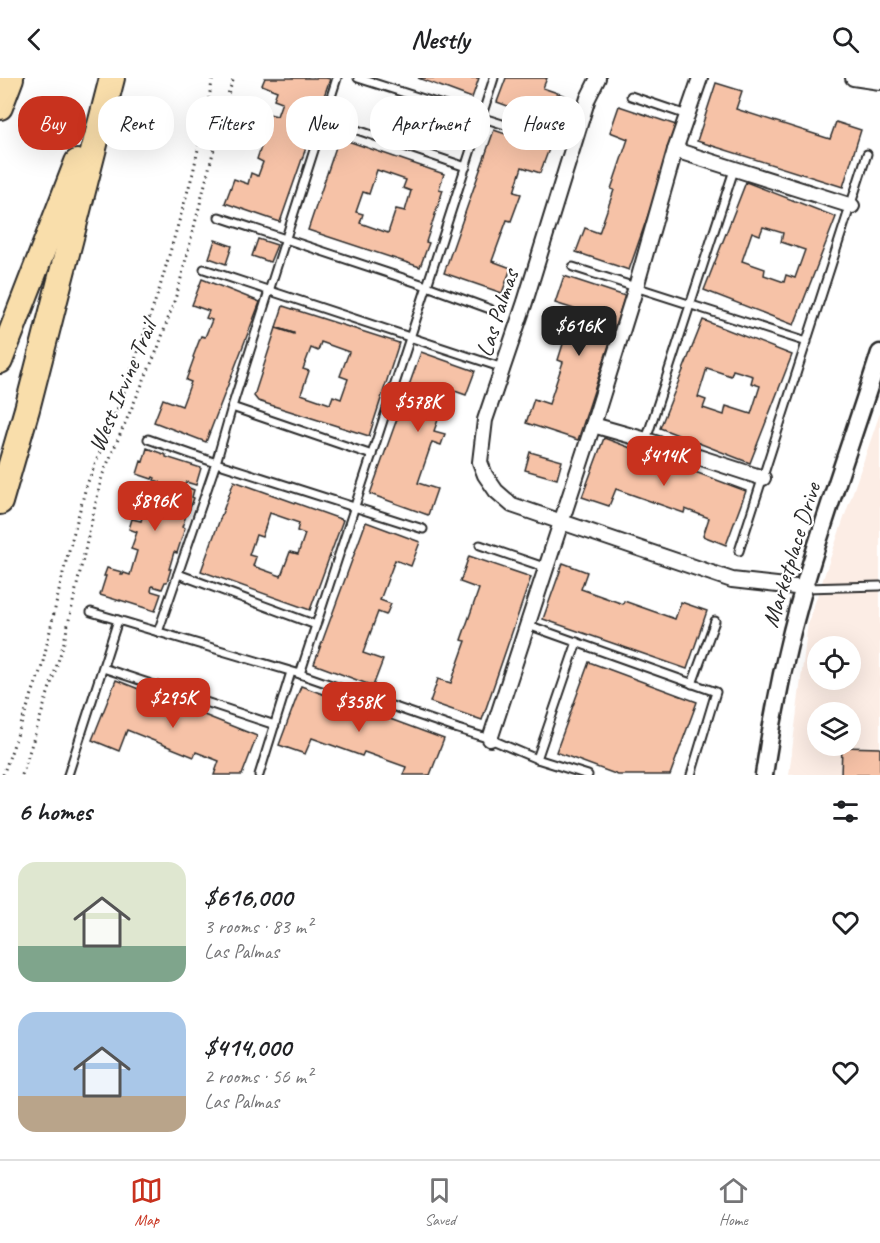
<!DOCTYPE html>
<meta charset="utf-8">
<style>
:root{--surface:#fff;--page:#f2f2f2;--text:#202124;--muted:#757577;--line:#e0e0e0;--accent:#c8321e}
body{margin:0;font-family:Caveat,sans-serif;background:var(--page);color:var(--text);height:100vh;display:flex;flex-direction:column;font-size:22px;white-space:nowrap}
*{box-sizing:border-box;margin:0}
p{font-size:20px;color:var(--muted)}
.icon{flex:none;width:33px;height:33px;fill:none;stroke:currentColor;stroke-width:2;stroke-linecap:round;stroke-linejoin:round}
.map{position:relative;height:697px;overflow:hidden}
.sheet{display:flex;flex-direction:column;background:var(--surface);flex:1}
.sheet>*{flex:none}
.guide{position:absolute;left:18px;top:18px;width:844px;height:54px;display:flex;gap:12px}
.buttons{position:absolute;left:807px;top:558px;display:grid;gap:12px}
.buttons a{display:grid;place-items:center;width:54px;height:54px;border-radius:50%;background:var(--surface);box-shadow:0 6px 24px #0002;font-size:30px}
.price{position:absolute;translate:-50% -51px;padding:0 14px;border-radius:12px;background:var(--accent);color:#fff;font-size:20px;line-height:39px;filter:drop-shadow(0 2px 3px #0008)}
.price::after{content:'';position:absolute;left:50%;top:36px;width:18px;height:14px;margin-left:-9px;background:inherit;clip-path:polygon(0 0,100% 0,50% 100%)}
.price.on{background:#222;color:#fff}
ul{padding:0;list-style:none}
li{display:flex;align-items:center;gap:18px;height:150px;padding:0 18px}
li span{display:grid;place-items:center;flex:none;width:168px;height:120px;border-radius:18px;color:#555}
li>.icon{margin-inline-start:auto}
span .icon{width:72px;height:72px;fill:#fffc;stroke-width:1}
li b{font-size:26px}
h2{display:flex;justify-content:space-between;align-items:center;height:72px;padding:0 18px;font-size:26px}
.chip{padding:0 21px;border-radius:24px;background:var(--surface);box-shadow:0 6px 24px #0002;font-size:21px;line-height:54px}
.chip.on{background:var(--accent);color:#fff}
header{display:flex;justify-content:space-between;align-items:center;height:78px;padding:0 18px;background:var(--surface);font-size:27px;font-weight:700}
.tabs{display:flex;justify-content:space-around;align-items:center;height:84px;border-top:2px solid var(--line);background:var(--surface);font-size:16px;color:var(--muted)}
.tabs a{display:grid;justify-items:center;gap:3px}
.tabs .on{color:var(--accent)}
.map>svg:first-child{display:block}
.built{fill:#fcede5;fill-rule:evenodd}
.building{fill:#f6c2a7;stroke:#2b2b2b;stroke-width:1.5;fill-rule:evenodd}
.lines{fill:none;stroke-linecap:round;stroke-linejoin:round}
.service-casing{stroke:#2b2b2b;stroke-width:11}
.minor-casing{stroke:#2b2b2b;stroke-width:18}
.tertiary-casing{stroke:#2b2b2b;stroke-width:21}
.motorway-casing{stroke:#2b2b2b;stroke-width:28}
.path{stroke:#2b2b2b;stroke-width:3;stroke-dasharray:1.5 4.5;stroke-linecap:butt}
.service{stroke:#fff;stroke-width:7}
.minor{stroke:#fff;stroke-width:14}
.tertiary{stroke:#fff;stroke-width:16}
.motorway{stroke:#f9deab;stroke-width:24}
.labels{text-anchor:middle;stroke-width:4.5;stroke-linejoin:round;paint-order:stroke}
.street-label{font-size:24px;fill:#2b2b2b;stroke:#fff}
</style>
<header><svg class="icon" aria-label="back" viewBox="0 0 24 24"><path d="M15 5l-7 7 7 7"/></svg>Nestly<svg class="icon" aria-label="search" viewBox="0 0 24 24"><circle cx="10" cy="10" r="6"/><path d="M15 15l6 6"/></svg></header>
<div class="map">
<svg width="880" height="697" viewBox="0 0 880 697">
<rect width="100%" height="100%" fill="#fff"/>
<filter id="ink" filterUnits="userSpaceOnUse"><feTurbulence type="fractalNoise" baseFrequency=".0167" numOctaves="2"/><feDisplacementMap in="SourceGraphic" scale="12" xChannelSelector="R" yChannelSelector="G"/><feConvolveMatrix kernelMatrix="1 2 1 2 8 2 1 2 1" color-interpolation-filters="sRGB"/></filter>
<g filter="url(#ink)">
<path class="built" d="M880,335v362h-91l19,-152zM818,568h32v34h-32zM818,634h32v34h-32z"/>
<g class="building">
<path d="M265,0h61l4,1 -50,143 -55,-19 9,-24 14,5 3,-11 7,3 5,-14 -6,-3 6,-18 -3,-1 9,-26 8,2 5,-14 -8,-3 3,-8 -15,-6z"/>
<path d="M418,0h61l-7,20z"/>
<path d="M506,0h41l-4,10 23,8 -10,28 -59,-22z"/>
<path d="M716,5l26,8 -6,18 94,30 6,-17 25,8 -18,57 -146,-46z"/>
<path d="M619,28l60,20 -50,144 -53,-18 9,-24 14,5 15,-43 -3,-1 17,-50 -18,-7z"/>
<path d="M494,52l55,19 -9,24 -18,-6 -8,25 7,2 -10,27 -4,-1 -15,41 19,7 -9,25 -58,-20z"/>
<path d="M339,60l105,36 -5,15 4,1 -17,52 3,1 -9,24 -112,-37zM377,92l29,10 -3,8 8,3 -6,20 -9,-2 -8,24 -28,-10 3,-9 -7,-2 7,-20 6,2z"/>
<path d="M746,104l90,35 -42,108 -90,-35zM763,149l20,6 -2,9 24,8 -10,28 -9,-3 -2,7 -20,-7 1,-6 -23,-8 10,-29 8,3z"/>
<path d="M258,161l19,6 -7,17 -18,-6z"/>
<path d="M215,162l17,6 -6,18 -17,-6z"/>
<path d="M564,198l61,20 -47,144 -52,-17 8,-24 15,5 14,-42 -5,-2 16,-51 -19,-6z"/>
<path d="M202,201l58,23 -54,140 -52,-20 9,-23 19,7 9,-24 -5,-2 8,-22 -1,-1 8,-21 4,1 7,-17 -6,-2 3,-7 -17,-6z"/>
<path d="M283,228l116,37 -30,93 -111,-35 -4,-5 22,-68 18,6v-1l-18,-6zM321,264l28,10 -9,24 8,3 -7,20 -8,-3 -3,8 -29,-10 8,-23 -6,-2 8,-21 7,3z"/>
<path d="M703,242l89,35 -42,108 -90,-35zM707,290l24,8 2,-6 20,6 -2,7 9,3 -9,28 -25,-8 -2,9 -21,-7 3,-8 -8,-3z"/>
<path d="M421,274l54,19 -9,24 -17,-6 -15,42 11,3 -4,11 -9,-3 -14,41 19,6 -9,26 -58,-21z"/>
<path d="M604,360l142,53 -20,54 -23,-9 6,-18 -24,-9 -1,4 -68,-24 -7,17 -27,-9z"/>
<path d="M147,370l19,7v2l35,11 -5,17 -10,-3 -2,4 10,4 -2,7 2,1 -5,13 -1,-1 -6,17 3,1 -8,25 -3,-1 -5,17h2l-4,13h-2l-3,7 -10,-3 -1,5 10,3 -6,17 -35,-11v1l-20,-6 6,-19h-2l3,-8 15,4 -1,3h2l1,-2 6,2 7,-24 -6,-2 6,-17 -8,-3 3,-10 9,2 5,-17 6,2 8,-24 -6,-2 1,-2 -2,-1 -1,2 -15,-5 4,-13 2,1z"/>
<path d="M530,374l32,9 -5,18 -32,-9z"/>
<path d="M234,403l109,39 -33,90 -109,-39zM270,435l29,10 -2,8 8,3 -7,20 -8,-2 -9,24 -28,-10 3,-9 -7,-2 7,-20 6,2z"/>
<path d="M366,444l54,20 -9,24 -16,-6 -15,40 11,4 -5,11 -8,-3 -15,41 20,7 -10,26 -59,-22z"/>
<path d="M469,478l62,21 -49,143 -52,-18 8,-23 13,4 15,-42 -5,-1 18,-51 -19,-7z"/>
<path d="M563,485l24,9 -6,17 42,15 1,-3 51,18 6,-17 26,9 -20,58 -144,-50z"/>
<path d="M589,584l108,40 -27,73h-52l-62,-23z"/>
<path d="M116,602l141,56 -15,39h-28l5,-14 -23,-9 -2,5 -67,-27 -8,21 -27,-11z"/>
<path d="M301,608l143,53 -14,36h-27l3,-8 -42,-15 -2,4 -50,-18 -7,16 -26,-9z"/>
<path d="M842,669l38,1v27h-39z"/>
</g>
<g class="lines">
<defs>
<g id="service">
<path d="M358,0l191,61"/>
<path d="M631,18l56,19"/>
<path d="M325,41l141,48"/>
<path d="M219,139l208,69 63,23"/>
<path d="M573,189l234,75"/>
<path d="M204,191l299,99"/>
<path d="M232,329l140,48"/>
<path d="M148,361l68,24 207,66"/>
<path d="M646,362l88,-270"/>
<path d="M480,467l67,23"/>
<path d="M739,473l128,-397"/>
<path d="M178,496l138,51"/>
<path d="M805,510l75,-2"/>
<path d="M91,534l209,62 158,55 32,10 47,20 51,16"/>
<path d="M528,547l188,67 -25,83"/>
<path d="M158,554l58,-169 16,-56 105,-329"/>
<path d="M103,590l172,57"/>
<path d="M300,596l127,-388 67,-208"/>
<path d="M692,606l23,-63"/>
<path d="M537,681l40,-117"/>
<path d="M68,697l50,-155"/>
<path d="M259,697l32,-103"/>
</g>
<g id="minor">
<path d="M598,0l-10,20 -63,204 -40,118 -5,42 5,13 11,16 16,14 220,75 72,8"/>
<path d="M853,0l27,4"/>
<path d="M675,72l177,56"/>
<path d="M593,347l53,15 117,38"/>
<path d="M490,661l103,-314 43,-138 39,-137 25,-72"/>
</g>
<path id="tertiary" d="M764,697c9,-63 22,-126 40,-188 23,-78 51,-156 76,-234"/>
<g id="motorway">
<path d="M0,29l11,-29"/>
<path d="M0,283l77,-199"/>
<path d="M0,424l27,-93 85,-331"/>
</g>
</defs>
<use href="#service" class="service-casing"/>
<use href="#minor" class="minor-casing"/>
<use href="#tertiary" class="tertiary-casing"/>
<use href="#motorway" class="motorway-casing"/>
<g class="path">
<path d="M3,697l39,-109 22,-97 22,-82 39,-98 34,-99 34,-117 20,-95"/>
<path d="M22,697l41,-129 39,-170 56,-128 20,-58 50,-196 6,-16"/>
</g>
<use href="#service" class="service"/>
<use href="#minor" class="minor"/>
<use href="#tertiary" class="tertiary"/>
<use href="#motorway" class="motorway"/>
</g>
</g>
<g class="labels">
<g class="street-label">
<text transform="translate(497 235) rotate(-72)" y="8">Las Palmas</text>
<text transform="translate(122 308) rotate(-67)" y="8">West Irvine Trail</text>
<text transform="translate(791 477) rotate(-73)" y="8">Marketplace Drive</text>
</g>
</g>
</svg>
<div class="buttons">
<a><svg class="icon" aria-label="locate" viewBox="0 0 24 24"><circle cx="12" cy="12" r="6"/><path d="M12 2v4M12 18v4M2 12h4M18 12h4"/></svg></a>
<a><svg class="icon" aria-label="layers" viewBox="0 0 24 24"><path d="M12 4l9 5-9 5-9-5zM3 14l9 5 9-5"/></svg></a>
</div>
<b class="price on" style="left:579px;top:279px">$616K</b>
<b class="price" style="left:418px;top:355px">$578K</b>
<b class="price" style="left:664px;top:409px">$414K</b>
<b class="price" style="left:155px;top:454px">$896K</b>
<b class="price" style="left:173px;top:651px">$295K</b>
<b class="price" style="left:359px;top:655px">$358K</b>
<div class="guide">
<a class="chip on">Buy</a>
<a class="chip">Rent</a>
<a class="chip">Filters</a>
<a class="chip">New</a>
<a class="chip">Apartment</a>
<a class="chip">House</a>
</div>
</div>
<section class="sheet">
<h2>6 homes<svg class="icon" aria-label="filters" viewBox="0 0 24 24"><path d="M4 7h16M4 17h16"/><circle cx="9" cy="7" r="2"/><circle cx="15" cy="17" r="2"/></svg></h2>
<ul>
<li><span style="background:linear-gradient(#dfe7d0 70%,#7fa58c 0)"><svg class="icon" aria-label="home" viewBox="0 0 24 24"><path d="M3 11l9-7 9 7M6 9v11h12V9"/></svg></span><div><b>$616,000</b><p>3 rooms · 83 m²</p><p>Las Palmas</p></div><svg class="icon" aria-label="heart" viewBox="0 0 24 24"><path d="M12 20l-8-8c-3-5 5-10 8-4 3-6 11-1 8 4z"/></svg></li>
<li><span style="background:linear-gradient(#a9c7e8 70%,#b9a48a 0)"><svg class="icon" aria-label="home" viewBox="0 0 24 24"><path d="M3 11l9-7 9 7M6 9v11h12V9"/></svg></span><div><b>$414,000</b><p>2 rooms · 56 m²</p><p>Las Palmas</p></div><svg class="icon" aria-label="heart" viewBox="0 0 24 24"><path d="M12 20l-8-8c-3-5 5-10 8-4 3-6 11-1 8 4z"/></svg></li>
</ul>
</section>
<nav class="tabs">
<a class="on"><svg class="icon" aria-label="map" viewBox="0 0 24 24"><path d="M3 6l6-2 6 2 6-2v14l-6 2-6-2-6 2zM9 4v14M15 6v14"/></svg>Map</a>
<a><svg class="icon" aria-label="saved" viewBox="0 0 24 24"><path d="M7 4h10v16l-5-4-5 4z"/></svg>Saved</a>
<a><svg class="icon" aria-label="home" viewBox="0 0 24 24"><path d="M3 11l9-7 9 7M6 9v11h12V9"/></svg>Home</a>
</nav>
